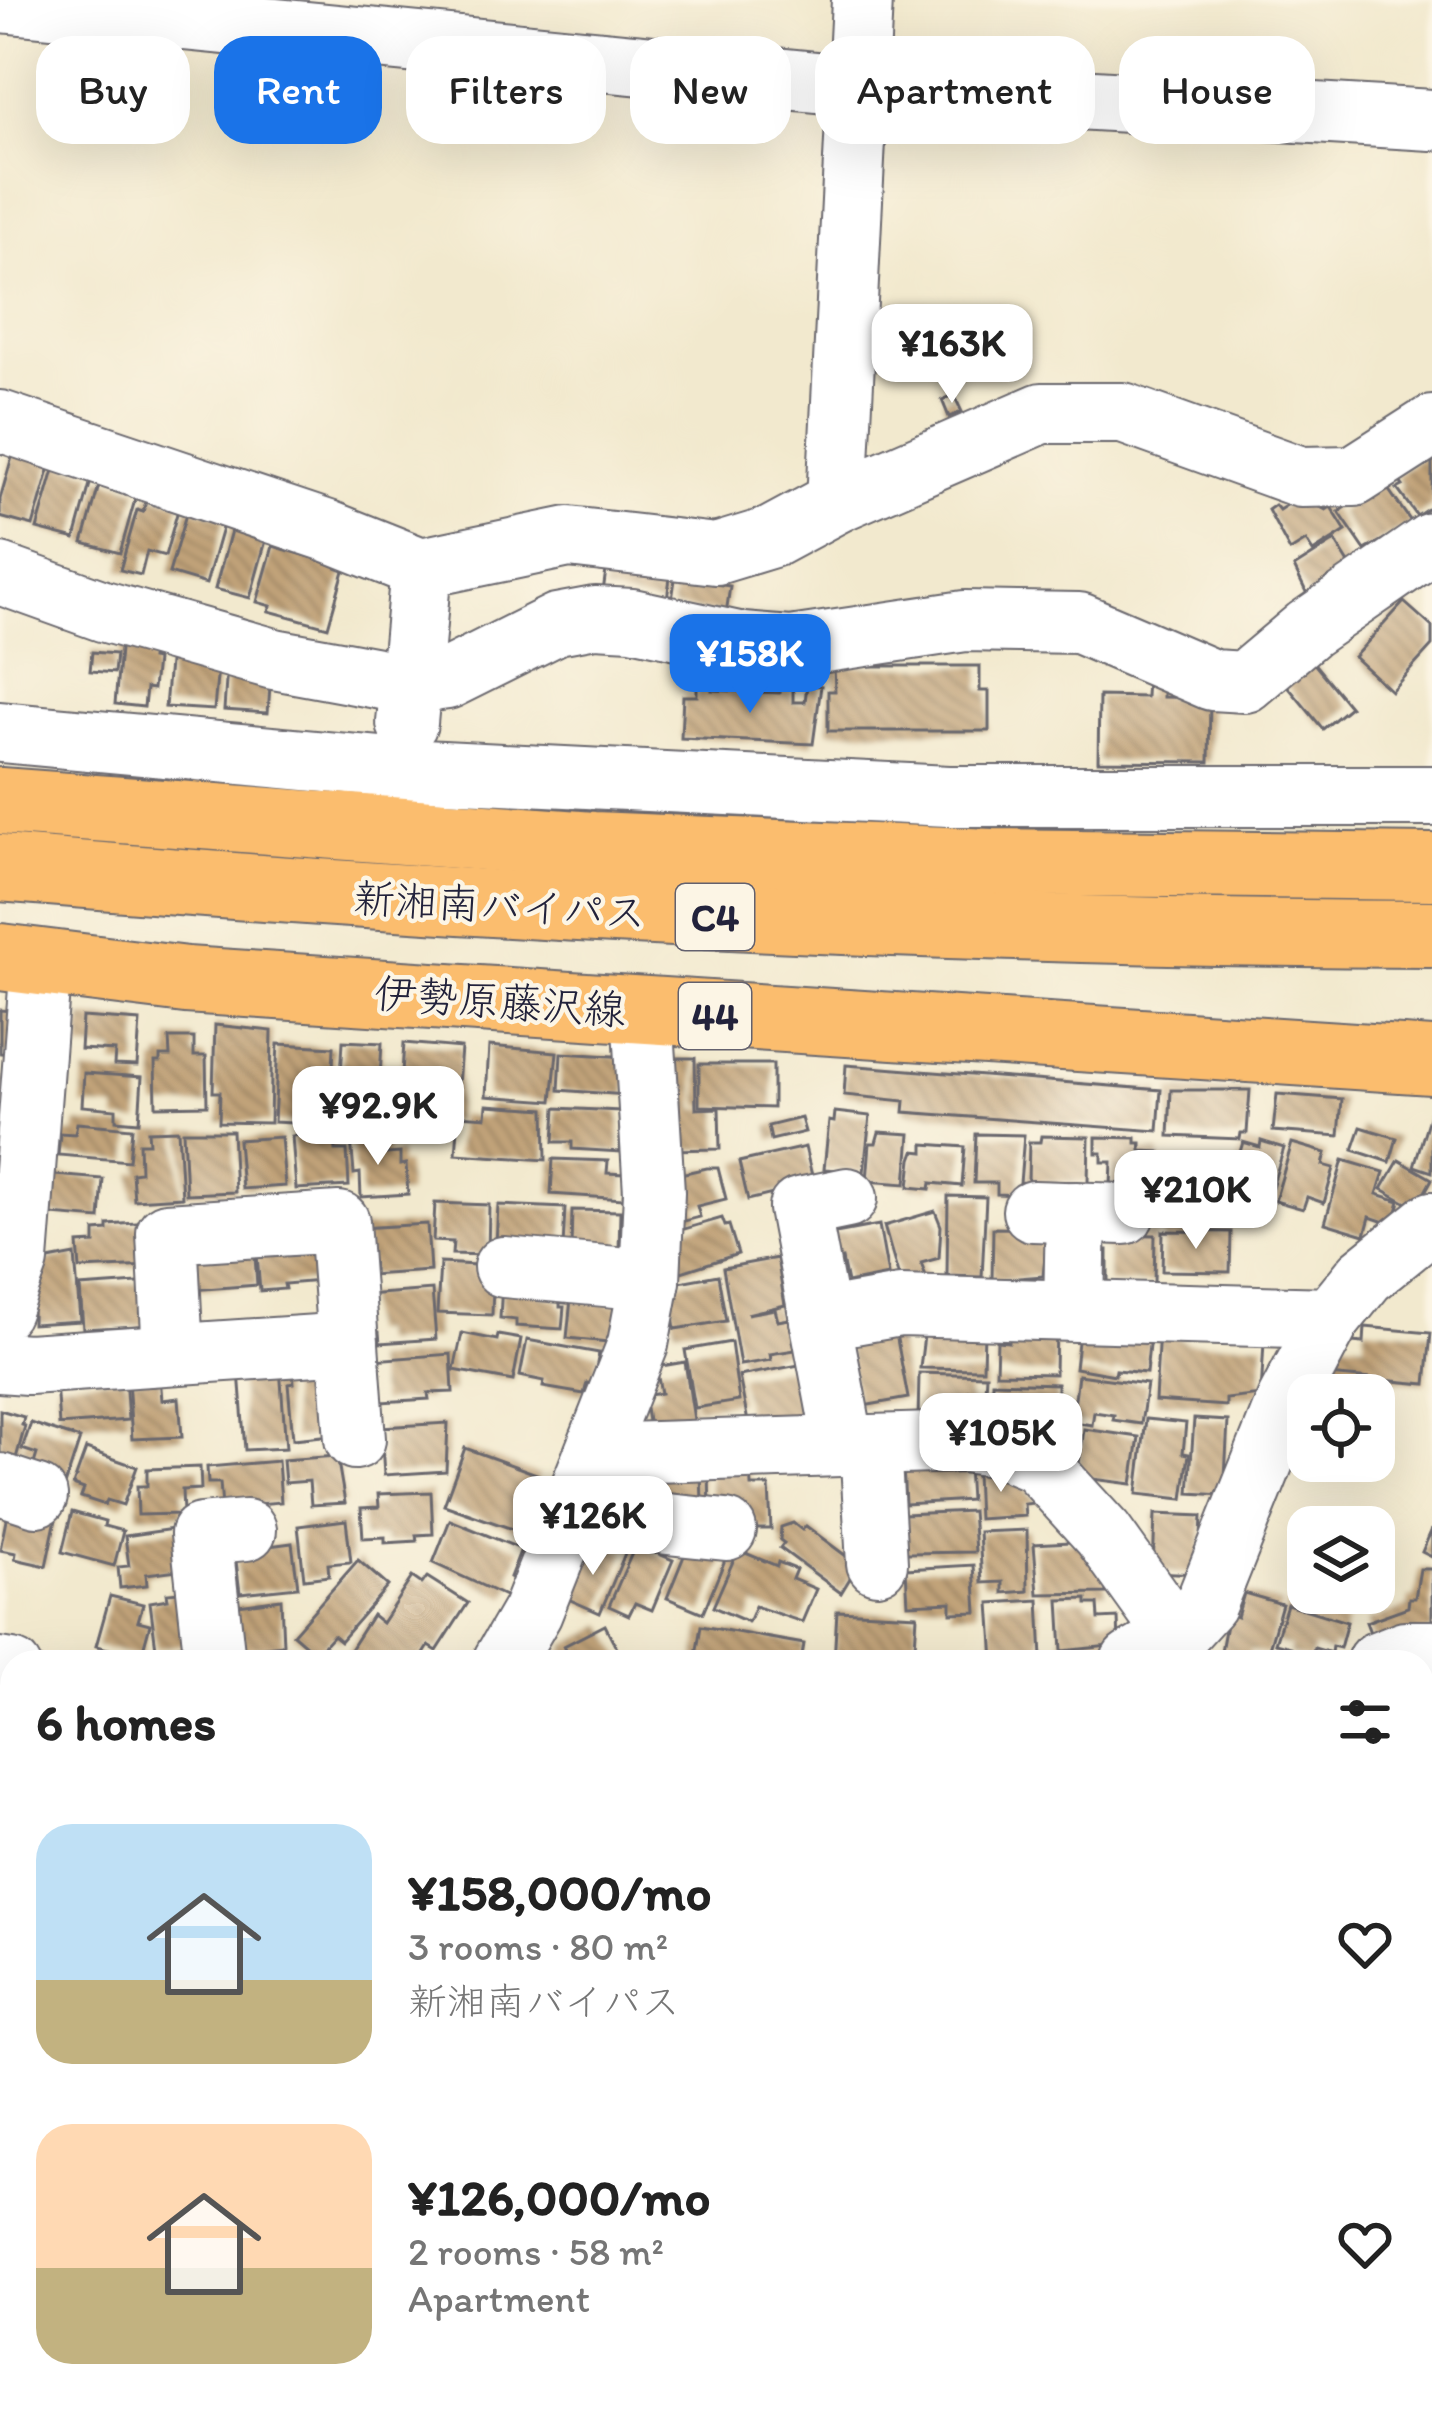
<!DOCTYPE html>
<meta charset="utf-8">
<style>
:root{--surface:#fff;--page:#f6f6f6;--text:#222;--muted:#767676;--accent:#1a73e8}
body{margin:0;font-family:Itim,"Klee One",sans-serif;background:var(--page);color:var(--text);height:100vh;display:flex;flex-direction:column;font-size:45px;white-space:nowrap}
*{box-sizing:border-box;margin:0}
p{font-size:39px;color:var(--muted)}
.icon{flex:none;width:66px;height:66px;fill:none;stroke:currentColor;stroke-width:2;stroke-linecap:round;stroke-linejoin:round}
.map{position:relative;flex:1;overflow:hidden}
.drawer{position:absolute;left:0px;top:1650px;width:1434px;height:771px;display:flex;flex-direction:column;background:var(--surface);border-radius:36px 36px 0 0;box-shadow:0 12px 48px #0002}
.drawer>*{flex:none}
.banner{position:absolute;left:36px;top:36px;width:1362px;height:108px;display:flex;gap:24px}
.tools{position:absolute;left:1287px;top:1374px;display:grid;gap:24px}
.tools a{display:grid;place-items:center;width:108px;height:108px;border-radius:24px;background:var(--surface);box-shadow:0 12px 48px #0002;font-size:60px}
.price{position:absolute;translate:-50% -102px;padding:0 27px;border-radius:24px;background:#fff;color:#222;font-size:39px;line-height:78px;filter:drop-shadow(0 3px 6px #0008)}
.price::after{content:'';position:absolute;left:50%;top:72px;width:36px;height:27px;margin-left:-18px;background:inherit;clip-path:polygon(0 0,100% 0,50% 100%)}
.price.current{background:var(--accent);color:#fff}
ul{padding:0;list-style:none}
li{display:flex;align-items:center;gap:36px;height:300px;padding:0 36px}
li span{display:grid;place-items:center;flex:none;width:336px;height:240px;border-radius:36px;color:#555}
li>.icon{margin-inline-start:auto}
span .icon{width:144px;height:144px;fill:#fffc;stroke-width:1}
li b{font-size:51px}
h2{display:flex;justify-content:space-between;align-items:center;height:144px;padding:0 36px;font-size:51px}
.pill{padding:0 42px;border-radius:36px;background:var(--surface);box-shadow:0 12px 48px #0002;font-size:42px;line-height:108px}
.pill.current{background:var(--accent);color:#fff}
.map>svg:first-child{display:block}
.building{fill:url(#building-back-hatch)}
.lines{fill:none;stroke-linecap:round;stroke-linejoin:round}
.minor-casing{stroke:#6b686e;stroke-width:64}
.major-casing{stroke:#6b686e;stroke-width:70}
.highway-casing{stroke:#6b686e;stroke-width:70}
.minor{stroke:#fff;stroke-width:60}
.major{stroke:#fbbd6e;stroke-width:66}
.highway{stroke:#fbbd6e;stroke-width:66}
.labels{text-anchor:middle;stroke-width:9;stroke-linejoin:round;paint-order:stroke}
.shield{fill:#fcf5e5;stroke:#63616e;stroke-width:3}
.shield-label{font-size:39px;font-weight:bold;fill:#22223b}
.street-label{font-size:42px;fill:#22223b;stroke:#fcf5e5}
</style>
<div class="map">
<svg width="1432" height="2419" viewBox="0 0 1432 2419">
<defs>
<pattern id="building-back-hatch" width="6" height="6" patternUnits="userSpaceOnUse" patternTransform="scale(3)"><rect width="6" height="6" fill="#c1a379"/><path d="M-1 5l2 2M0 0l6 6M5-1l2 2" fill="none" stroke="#9c8464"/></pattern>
</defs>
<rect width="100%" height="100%" fill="#fcf5e5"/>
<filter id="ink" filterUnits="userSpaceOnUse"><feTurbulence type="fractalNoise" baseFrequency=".00833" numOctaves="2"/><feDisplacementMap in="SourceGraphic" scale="24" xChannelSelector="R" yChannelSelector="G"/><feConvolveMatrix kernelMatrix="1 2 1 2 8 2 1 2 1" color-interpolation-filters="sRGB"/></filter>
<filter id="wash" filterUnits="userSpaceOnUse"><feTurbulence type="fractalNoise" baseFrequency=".004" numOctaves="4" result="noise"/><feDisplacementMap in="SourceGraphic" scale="48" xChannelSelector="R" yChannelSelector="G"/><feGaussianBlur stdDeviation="2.7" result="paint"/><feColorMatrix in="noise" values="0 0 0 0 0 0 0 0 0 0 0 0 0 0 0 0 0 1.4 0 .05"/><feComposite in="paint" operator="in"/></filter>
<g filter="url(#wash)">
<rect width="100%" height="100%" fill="#f2e9ce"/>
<g id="blocks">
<g class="building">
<path d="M954,395l8,17 -13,5 -7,-17z"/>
<path d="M14,450l38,10 -19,66 -33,-9v-18z"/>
<path d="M1432,450v56l-15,10 -20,-27 6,-3 -7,-10z"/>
<path d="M56,463l37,10 -18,66 -38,-10z"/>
<path d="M101,478l37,11 -18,64 -37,-10z"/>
<path d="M1383,482l29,41 -47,27 -26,-38z"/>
<path d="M148,494l32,9 -15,53 -18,-5 -6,24 -21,-5 17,-60 6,2z"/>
<path d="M1290,503l8,4 7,-4 3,4 6,-3 12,6 5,-3 15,24 -33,21 -7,-11 -16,10 -22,-41 7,-5 4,5z"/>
<path d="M188,507l37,11 -19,66 -37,-11z"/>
<path d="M233,523l35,10 -18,65 -35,-9z"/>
<path d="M1335,541l18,29 -44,28 -15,-31z"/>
<path d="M273,546l72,21 -17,60 -59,-16 2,-5 -14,-4z"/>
<path d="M606,570l64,8 -4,28 -63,-14z"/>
<path d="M675,579l55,7 -4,28 -55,-7z"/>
<path d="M1404,602l28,25v19l-41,45 -37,-34z"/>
<path d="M121,638l32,3 -2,18 5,1 -3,29 -7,-1 -2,19 -29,-3z"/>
<path d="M684,650l94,10 -3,28 -93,-10z"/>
<path d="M92,652l24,2 -2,19 -24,-2z"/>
<path d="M170,652l48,14 -4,44 -49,-3z"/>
<path d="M1307,655l43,52 -27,22 -43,-52z"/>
<path d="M227,666l44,6 -3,41 -44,-3z"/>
<path d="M834,666h146v25h9v40h-161v-40h7z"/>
<path d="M1147,677h16v20l47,1 -1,64 -111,-1 1,-65 47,1z"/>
<path d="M697,683h15v7l67,3 1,-7 13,1v15h12l2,-17 14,1 -8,58 -132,-6 2,-42h14z"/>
<path d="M0,1010l22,2 -4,43 -18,-2z"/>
<path d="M82,1017l58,4 -3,45 -23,-1 1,-14 -35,-2z"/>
<path d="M215,1025l57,6 -2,92 -51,-1 1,-30h-7z"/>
<path d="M169,1038h25v18h12l1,49 -51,1 -1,-44h5v-6h10z"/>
<path d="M343,1041l39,2 -2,34 16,1 -2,37 -55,-3z"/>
<path d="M404,1043l57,5 -6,74 -56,-4z"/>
<path d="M278,1044l56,3 -4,78 -56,-3z"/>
<path d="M489,1046l68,6 -5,49 -66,-5z"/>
<path d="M561,1053l68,4 -3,38 -67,-5z"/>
<path d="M664,1058h31l1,51 23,-1 1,41 -55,1z"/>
<path d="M699,1064h74v44l-74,-2z"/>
<path d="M846,1065l315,25 -3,41 -254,-19 1,-11 -61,-6z"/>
<path d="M84,1073l58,4 -3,45 -23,-2v-11l-34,-3z"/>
<path d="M1171,1090h79l-3,43h-6l-1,6 -71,-3z"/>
<path d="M1277,1094l65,5 -3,37 -66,-5z"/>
<path d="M487,1105l58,4 1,51 -90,-6 3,-39 27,2z"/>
<path d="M556,1108l64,3v41l-48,-3v-7h-18z"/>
<path d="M1431,1111h1v61l-18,-6z"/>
<path d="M835,1112l35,4 -6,56 -40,-3 5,-48 5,1z"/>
<path d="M801,1118l4,14 -34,8 -3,-14z"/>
<path d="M77,1123l55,5 -3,33 -71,-6 2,-22 15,1z"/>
<path d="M1361,1127l36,11 -7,24 -37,-12z"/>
<path d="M178,1130l4,67 -48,3 -2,-27 8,-1 -1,-29h10l-1,-12z"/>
<path d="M183,1131h49l3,61 -49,2z"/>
<path d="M879,1132l31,2 -4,50 -39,-3 3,-38h6z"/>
<path d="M316,1134v6l19,-1 1,11h11l2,36 -53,3 -4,-53z"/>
<path d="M976,1134l48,1 -5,60 -22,-1v-11h-23z"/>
<path d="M1041,1136l48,1 -1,45 -60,-1 1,-39h11z"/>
<path d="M281,1137l4,49 -43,3 -4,-49z"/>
<path d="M386,1137l1,17 13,-1v12l6,-1 2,30 -47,3 -1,-24 -6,1 -3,-35z"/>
<path d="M1096,1137l40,1v5h5v8l19,1 2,34 -51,-1 1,-23h-10v-9h-6z"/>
<path d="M1261,1141l23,7 -21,68 -23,-7 10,-29 -17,-5 10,-33 17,5z"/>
<path d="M1292,1143l34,10 -3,12 11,3 -10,35 -17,-6 -4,12 -28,-8z"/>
<path d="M924,1144l41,3 -3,39 -31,-3 -1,6 -21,-2 3,-28 3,-8 9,1z"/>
<path d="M805,1147l9,37 -66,16 -9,-38z"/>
<path d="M553,1159l55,2 -1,12 17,1 -1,25 -72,-5z"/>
<path d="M1343,1160l41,12 -7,22 23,7 -7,24 -23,-8 -5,18 -40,-12z"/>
<path d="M1399,1160l33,19 -16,29 -34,-19z"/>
<path d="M707,1168h11l8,31 -29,7 3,11 -20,5 -4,-47z"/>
<path d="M54,1175l49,4 -3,40 -61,-5z"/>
<path d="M948,1196l38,1 -4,80 -35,-1z"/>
<path d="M435,1203l54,2 -1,50 -36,-1 1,-12 -20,-1z"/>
<path d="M1186,1203l40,1v19l-40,-1z"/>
<path d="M498,1205l67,3 -2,40 -67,-4z"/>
<path d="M572,1210l48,1 -1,39 -48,-1z"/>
<path d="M935,1211l6,15 -2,32 -18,5 6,17 -25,8 -18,-62z"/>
<path d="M722,1218l3,8 4,-1 9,29 -63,20 -5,-41z"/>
<path d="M150,1222l2,44 -72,3 -2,-25 17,-1v-12l13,-1v-5z"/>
<path d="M427,1224l3,47 -60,4 -10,-47z"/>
<path d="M879,1225l9,50 -41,8 -5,-24 -13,2 -4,-26z"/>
<path d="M993,1228l55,1 -5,47 -51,4z"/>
<path d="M1163,1231l68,1 -1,40 -68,-1z"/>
<path d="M1102,1234l53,1 -1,49 -46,-1v-33h-7z"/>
<path d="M320,1238v43l-36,3 1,5 -25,2 -4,-49z"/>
<path d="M254,1243l3,42 -65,5 -3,-37z"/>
<path d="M75,1255l5,66 -48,3 1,-61z"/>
<path d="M777,1258l8,47 -38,9 28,-5 3,12 11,-2 6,31 -25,4 1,6 -31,5 -17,-97z"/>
<path d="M440,1263l35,2v6h7l11,13 -1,31 -55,-2z"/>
<path d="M718,1275l8,46 -51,8 -5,-33 4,-13z"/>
<path d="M152,1282l3,43 -72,4 -3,-42z"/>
<path d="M502,1283l58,17v7h4l-2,22 -46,-3v-6l-16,-2z"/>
<path d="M432,1290l4,49 -56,4 -1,-11h-11l-2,-37z"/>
<path d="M571,1299l51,5 -3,39 -52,-5z"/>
<path d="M1056,1324l-1,50 -59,-1 1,-32 12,1v-12z"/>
<path d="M1365,1327l66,6 -5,51 -109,-10 24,-33 23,2z"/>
<path d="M925,1328l59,1 -1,40 -63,-1z"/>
<path d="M1159,1329l29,14 76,-1 -3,53 -35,4v7l-71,-5z"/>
<path d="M462,1333l35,7 1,-5 23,4 -8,42 -59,-11z"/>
<path d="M1079,1333l71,3 -4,37 -30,-3 -1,5 -40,-7z"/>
<path d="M896,1334l12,64 -50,9 -12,-64z"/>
<path d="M527,1340l72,13 -6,31 -6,-1 -3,11 -41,-7 1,-6 -24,-5z"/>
<path d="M731,1342l8,59 -44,7 -10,-58z"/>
<path d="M451,1354l2,38 -25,1 1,6 -48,3 -9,-42z"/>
<path d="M685,1362l10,64 -45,8 -6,-38 17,-3 -5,-26z"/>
<path d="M799,1365l10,51 -60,11 -10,-51z"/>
<path d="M280,1368l6,80 -41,2 -6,-79z"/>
<path d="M322,1369l20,65 -49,5 -5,-55 6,-1 -1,-12z"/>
<path d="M919,1373l67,2 -1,16h-16v24l-51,6z"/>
<path d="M1078,1375l69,9 -6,40 -28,-4 1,-5 -20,-3 -2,13 -20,-3z"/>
<path d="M125,1377l3,43 -69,5 -3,-43z"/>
<path d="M160,1377l2,23 17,-2 3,39 -50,2 -4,-60z"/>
<path d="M992,1382l65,2v44l-66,-2z"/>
<path d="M0,1410l24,7 -2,8 3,1 -10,36 -15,-4z"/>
<path d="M1146,1419l40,4 -3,30 6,1 -6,45 -46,-5z"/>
<path d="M1194,1419l34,2 -4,74 -35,-2z"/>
<path d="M31,1423l49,16 -15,46 -34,-11 6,-20 -15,-5z"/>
<path d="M448,1423l-2,48 -62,4 -3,-48z"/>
<path d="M1084,1429l55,8 -7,47 -55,-7z"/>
<path d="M465,1448l74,27 -21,56 -74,-26z"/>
<path d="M86,1449l51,18 -14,38 -16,-5 -2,5 -24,-8 3,-8 -11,-4z"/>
<path d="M337,1456l8,47 -34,2 -2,-24 -24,2 -2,-23z"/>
<path d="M278,1461l3,41 -59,5 -2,-24h-12l-1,-16z"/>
<path d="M903,1464l65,2 2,34 -65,4z"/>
<path d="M200,1467l1,22 -19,1 1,24 -45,1 -1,-29h10v-17z"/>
<path d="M750,1468l1,18h18l2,43h-13l-17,-13 -31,-1 -1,-45z"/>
<path d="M1013,1471l22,32 -11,1 1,12 -47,3 -2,-46z"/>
<path d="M701,1472l1,32 -76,-4 -1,-26z"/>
<path d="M431,1492l2,42 -17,1 1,6 -32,2v-6l-22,1 -2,-30 18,-1 -1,-13z"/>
<path d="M972,1511l3,41 -69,1 -2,-39z"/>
<path d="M72,1512l33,9 -1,5 19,5 -9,35 -52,-14z"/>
<path d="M1155,1514l47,2 -3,58 -46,-2z"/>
<path d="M7,1515l49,4 -10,47 -31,-7 1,-6 -16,-3z"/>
<path d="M346,1520l5,42 -23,2 1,12 -25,3 -6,-53z"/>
<path d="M450,1520l71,29 -11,28 5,3 -8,17 -74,-34z"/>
<path d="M793,1523l9,7 4,-4 52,39 -17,28 -61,-45 4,-5 -4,-3 1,-13z"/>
<path d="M180,1528l6,41 -40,5 1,11 -27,3 -2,-21 11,-1 -4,-30z"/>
<path d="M1432,1529v28l-10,-5z"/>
<path d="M1027,1530l1,61 -25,2v-11l-21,1 -3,-51z"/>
<path d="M1089,1541l16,20 1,32 -68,1 -4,-50z"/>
<path d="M292,1543l6,44 -58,6 -4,-32 11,-1 -1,-11z"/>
<path d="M608,1544l18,7 -26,62 -43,-19 30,-45 17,6z"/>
<path d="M636,1544l37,16 -21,50 -17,-7 -6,12 -20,-9z"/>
<path d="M738,1550l39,16 1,-4 18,7 -4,10 24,10 -14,33 -47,-16 -7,16 -35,-15z"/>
<path d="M686,1551l41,4 -24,58 -36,-15z"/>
<path d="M358,1560l30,26 -48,55 -7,-6 -17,19 -23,-20z"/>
<path d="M974,1565l3,47 -26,1v-11l-43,2 -2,-35z"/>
<path d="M1420,1569h12v62l-57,15 -9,-24 42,-15 1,-9h6z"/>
<path d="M412,1577l10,7 5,-7 41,26 -31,48 -8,-5 -10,16 -75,-3 28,-44 10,8z"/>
<path d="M191,1591l6,52 -41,5 -6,-46 18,-3 -1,-6z"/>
<path d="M1244,1593l38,11 -15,51 -17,-5 -3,8 -26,-7 7,-37 9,3z"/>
<path d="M110,1596l33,8 -5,17 12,3 -9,33 -45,-11z"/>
<path d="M281,1599l2,46 -52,6 -7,-44z"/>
<path d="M1087,1599v5h11l1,15 19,-1 1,27 -57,6 -3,-51z"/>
<path d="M1039,1600l3,58 -48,3 -4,-58z"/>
<path d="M1287,1604l60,18 -7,26 -8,-2 -1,7 -17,-5 -3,12 -22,-6 2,-7 -16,-4z"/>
<path d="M837,1611l80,4 -3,47 -80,-1z"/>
<path d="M605,1625l19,37h-82l24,-12 -2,-4z"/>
<path d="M701,1626l103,18 -3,18h-106z"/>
<rect x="1422" y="1680" width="10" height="73"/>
<rect x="1422" y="1788" width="10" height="58"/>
<path d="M0,1873l12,2 -1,49 -11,-1z"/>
<path d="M1427,1905h5v49h-6l-3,-7v-37h4z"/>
<path d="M0,1930l10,2 -8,44 -2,-1z"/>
<path d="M1426,1989h6v62h-5z"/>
<path d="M0,2074l9,1 -1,13h4l-3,41 -9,-1z"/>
<rect x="1422" y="2127" width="10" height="50"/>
<path d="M1422,2203l10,7v17h-10z"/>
<rect x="0" y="2208" width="12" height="41"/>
<path d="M1432,2238v46l-8,2 -2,-45z"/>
<path d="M6,2278h6v57h-8z"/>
<path d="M1432,2291v51l-5,1 -5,-24 1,-26z"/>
<path d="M0,2361h12v48h23v10h-35z"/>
<path d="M1422,2370l10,1v48l-23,-3 1,-7h12z"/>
<path d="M512,2409h36v7z"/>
<path d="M585,2409h71l-2,10h-70z"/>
<path d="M667,2409h71l-2,10h-70z"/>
<path d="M759,2409h55l-1,10h-55z"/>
<path d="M1227,2409h45l17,2 -2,8h-62z"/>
<path d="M205,2410l32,5 -1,4h-32z"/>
<path d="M1305,2412l32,4v3h-33z"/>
</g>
</g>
</g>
<g filter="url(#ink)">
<use href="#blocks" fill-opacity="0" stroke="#6b686e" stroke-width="3"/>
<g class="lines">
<defs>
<g id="minor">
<path d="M0,2l857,84 575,34"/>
<path d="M0,421l328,110 93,37 148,-31 147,17 56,-17 65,-35 205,-89h81l178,64 53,-1 78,-50"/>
<path d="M837,502l25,-502"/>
<path d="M0,574l103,37 171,48 136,25 37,-5 110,-55 38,-7 37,2 111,24 48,4 174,-26 114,2 133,57 33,2 63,-53 124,-86"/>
<path d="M407,723l14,-155"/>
<path d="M0,732l403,37 546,27h483"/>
<path d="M1033,1211l91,3"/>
<path d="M504,1267l146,13"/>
<path d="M1074,1309l2,-97"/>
<path d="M0,1310l18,-50 23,-297"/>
<path d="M820,1320l80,-14 431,12"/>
<path d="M173,1354l-6,-121 172,-11 16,217"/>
<path d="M0,1362l28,2 320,-21"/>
<path d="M844,1445l-45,-237 48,-10"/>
<path d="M870,1445l7,118"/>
<path d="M595,1454l368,-12 38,5 36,15 66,72 73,102"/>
<path d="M0,1484l37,12"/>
<path d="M570,1514l156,16"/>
<path d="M215,1662l-14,-128 45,-4"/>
<path d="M503,1662l29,-50 106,-268 12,-64 4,-88 -11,-181"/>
<path d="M1131,1662l45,-26 30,-33 81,-202 44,-83 34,-42 67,-54"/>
<path d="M1377,1662l28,-11h27"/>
<path d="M0,1668l12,2"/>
<path d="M1422,1879h10"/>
<path d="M0,2051l12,1"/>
<path d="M1422,2080h10"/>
<path d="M885,2409l87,10"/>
<path d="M167,2419v-10"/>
<path d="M467,2419l1,-10"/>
<path d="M1170,2419l1,-10"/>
</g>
<path id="major" d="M0,957l186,23 1246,81"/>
<g id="highway">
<path d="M0,801l593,44 398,17 441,5"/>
<path d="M0,868c478,39 952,65 1432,66"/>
</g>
</defs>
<use href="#minor" class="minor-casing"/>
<use href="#major" class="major-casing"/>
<use href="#highway" class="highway-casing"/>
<use href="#minor" class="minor"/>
<use href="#major" class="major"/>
<use href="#highway" class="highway"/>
</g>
</g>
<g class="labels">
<g class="shield">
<rect x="676" y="884" width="78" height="66" rx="9"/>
<rect x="679" y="983" width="72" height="66" rx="9"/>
</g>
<g class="shield-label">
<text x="715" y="931">C4</text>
<text x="715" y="1030">44</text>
</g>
<g class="street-label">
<text transform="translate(500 905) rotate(3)" y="15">新湘南バイパス</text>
<text transform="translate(500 1001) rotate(4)" y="15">伊勢原藤沢線</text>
</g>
</g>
</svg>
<div class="tools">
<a><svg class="icon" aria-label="locate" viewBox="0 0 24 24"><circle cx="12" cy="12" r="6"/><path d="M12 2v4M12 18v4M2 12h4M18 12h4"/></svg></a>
<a><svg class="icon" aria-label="layers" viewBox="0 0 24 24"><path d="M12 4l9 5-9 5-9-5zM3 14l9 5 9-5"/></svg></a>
</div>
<b class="price" style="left:952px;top:406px">¥163K</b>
<b class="price current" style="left:750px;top:716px">¥158K</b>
<b class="price" style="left:378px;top:1168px">¥92.9K</b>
<b class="price" style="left:1196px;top:1252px">¥210K</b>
<b class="price" style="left:1001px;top:1495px">¥105K</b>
<b class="price" style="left:593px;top:1578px">¥126K</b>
<div class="banner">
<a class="pill">Buy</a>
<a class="pill current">Rent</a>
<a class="pill">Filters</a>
<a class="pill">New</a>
<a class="pill">Apartment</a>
<a class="pill">House</a>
</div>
<section class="drawer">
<h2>6 homes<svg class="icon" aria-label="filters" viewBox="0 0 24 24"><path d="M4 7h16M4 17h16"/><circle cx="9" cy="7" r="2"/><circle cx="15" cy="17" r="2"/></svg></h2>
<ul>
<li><span style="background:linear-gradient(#bfe0f5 65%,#c2b280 0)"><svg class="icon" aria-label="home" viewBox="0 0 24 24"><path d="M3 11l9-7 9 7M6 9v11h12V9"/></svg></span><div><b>¥158,000/mo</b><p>3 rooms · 80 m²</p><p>新湘南バイパス</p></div><svg class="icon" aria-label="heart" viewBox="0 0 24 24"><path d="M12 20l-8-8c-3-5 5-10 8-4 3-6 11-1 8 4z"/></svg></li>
<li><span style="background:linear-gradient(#ffd9b3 60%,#c2b280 0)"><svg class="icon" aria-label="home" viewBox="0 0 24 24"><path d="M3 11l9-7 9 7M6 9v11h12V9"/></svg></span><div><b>¥126,000/mo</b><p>2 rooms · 58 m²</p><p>Apartment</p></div><svg class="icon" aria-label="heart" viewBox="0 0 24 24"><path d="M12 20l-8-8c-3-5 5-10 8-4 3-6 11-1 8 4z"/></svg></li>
</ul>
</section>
</div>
